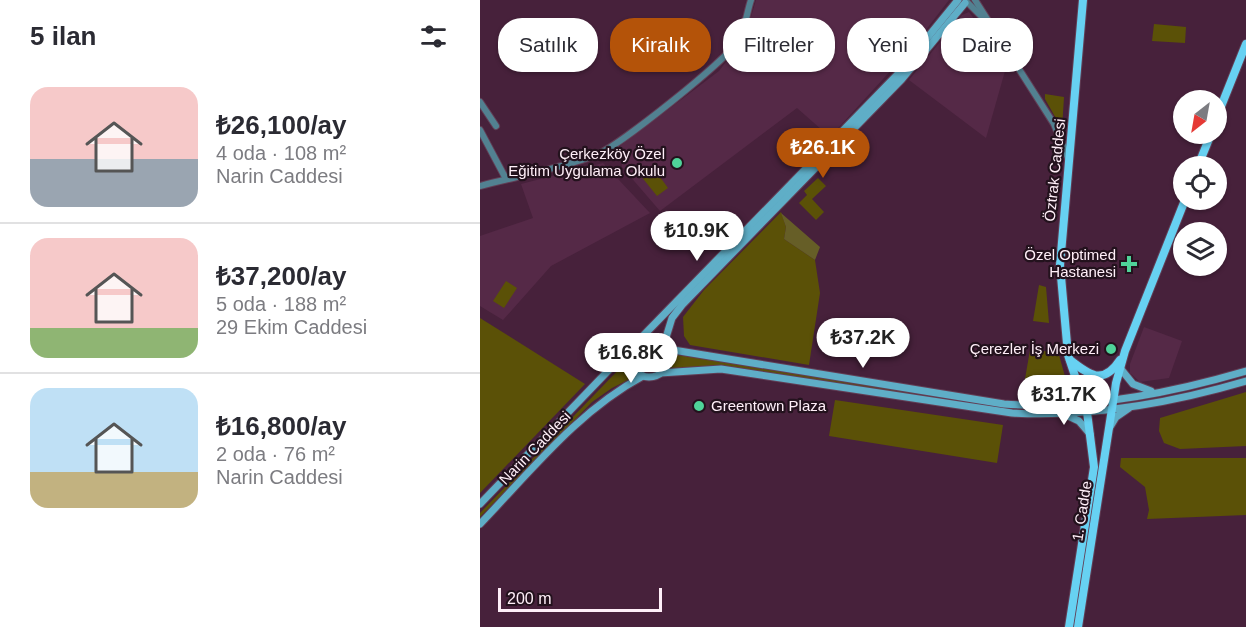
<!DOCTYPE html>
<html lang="tr">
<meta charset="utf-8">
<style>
:root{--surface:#fff;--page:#f7f7f7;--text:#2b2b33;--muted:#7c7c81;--line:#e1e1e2;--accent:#b45309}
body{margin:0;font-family:Arial,sans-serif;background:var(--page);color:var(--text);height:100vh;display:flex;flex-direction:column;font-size:22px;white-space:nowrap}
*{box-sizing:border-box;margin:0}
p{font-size:20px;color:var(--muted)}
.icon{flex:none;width:33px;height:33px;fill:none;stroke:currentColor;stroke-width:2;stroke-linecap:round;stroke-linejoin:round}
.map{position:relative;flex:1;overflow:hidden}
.panel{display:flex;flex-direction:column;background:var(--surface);width:480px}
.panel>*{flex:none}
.top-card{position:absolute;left:18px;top:18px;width:570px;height:54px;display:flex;gap:12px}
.needle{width:39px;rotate:211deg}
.tools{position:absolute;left:693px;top:90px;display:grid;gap:12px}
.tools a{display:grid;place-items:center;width:54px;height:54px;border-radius:50%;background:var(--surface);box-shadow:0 2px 4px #0004;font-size:30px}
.scale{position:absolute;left:18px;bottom:15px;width:164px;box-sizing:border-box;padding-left:6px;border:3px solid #ffeff8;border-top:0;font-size:16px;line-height:21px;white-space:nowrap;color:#ffeff8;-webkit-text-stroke:4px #23121d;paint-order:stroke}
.price{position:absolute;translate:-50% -51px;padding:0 14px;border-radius:21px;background:#fff;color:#222;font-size:20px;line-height:39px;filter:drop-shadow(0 2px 3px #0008)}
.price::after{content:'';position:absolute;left:50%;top:36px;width:18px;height:14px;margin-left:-9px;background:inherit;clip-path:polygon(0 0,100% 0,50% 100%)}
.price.active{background:var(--accent);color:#fff}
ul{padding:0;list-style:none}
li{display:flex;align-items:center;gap:18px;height:150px;padding:0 30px}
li+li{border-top:2px solid var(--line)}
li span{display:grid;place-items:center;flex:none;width:168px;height:120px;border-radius:18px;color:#555}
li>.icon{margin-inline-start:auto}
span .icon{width:72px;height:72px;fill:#fffc;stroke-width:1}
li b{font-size:26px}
h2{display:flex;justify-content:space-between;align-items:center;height:72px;padding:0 30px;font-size:26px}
.chip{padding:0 21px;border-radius:24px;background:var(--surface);box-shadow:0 2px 4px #0004;font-size:21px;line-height:54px}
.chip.active{background:var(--accent);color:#fff}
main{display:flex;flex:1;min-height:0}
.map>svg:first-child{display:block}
.built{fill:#552947}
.green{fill:#5b5107}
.forest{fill:#665e27}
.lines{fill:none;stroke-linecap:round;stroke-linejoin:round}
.tertiary-casing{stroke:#613e55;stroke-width:8}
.secondary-casing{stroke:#613e55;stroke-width:9}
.primary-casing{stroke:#613e55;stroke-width:10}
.tertiary{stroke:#528191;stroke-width:6}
.secondary{stroke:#5faec7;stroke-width:7}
.primary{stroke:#67d1f2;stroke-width:8}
.poi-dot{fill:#4fd399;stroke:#23121d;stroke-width:2}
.labels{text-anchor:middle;stroke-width:4.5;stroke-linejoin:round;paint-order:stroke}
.poi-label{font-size:15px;fill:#ffeff8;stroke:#23121d;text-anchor:end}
.street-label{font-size:15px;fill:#ffeff8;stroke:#23121d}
</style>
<main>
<section class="panel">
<h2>5 ilan<svg class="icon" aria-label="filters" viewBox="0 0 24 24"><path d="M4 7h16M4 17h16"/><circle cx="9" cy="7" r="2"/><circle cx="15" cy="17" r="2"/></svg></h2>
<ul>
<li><span style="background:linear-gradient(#f6c9c9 60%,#9aa5b1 0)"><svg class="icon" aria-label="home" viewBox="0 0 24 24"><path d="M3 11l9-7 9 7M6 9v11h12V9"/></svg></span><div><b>₺26,100/ay</b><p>4 oda · 108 m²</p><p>Narin Caddesi</p></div></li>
<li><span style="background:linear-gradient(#f6c9c9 75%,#8fb573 0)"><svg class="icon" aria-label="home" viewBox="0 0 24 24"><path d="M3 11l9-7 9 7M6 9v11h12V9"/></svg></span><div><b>₺37,200/ay</b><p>5 oda · 188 m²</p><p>29 Ekim Caddesi</p></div></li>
<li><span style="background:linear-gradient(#bfe0f5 70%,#c2b280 0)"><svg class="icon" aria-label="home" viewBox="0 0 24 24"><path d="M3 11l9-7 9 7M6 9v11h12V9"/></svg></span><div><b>₺16,800/ay</b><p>2 oda · 76 m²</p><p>Narin Caddesi</p></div></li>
</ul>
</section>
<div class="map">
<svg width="766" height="627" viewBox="0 0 766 627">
<rect width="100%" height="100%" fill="#47213b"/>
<g class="built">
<path d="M276,0h193l-34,44 -85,93 -33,-29 -137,103 -38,-44 -2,-21 99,-75 26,-34z"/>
<path d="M489,12l38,52 -21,74 -77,-58 53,-65z"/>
<path d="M123,163l47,50 -99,53 -48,54 -23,-14v-70l53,-18 -12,-34z"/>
<path d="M664,327l38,14 -13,37 -29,4 -10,-9v-9z"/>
</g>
<g class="green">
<path d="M674,24l32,3 -1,16 -33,-2z"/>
<path d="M565,94l19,3 -2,32 -17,-30z"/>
<path d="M172,166l16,22 -11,8 -17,-21z"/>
<path d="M338,178l8,8 -14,13 12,13 -8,8 -17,-17 8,-8 -3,-4z"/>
<path d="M301,212l5,15 -2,12 31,21 5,33 -11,72 -119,-20 -6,-9 -1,-19 21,-27z"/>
<path d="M26,281l11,7 -13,20 -11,-7z"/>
<path d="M559,285l7,2 3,36 -16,-2z"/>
<path d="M0,318l105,66 -105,109z"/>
<circle cx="170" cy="357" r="14"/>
<path d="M550,350l25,2 4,3 7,25 -2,14 -9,5 -34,3z"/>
<path d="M190,351l334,54h71l1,7h-64l-291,-45 -55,3 4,-9z"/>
<path d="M146,362l8,15 -22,11 -20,14 -112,115v-4z"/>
<path d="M766,392v54l-66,3 -16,-6 -5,-12 1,-13z"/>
<path d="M355,400l168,25 -6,38 -168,-27z"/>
<path d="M641,458h125v57l-99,4 2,-9 -4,-23 -25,-20z"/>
</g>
<path class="forest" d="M301,213l39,34 -5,13 -31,-21 2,-12z"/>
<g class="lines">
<defs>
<g id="tertiary">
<path d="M495,0l79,124 14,34"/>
<path d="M488,3l14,14"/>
<path d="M0,102l16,24"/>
<path d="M0,130l26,49"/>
<path d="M0,186c38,-10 79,-17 116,-31 22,-8 132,-96 143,-115 6,-12 8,-28 12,-40"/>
</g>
<g id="secondary">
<circle cx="169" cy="357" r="20"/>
<path d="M159,340l258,-265 61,-75"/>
<path d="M184,344l8,-26 10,-13 220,-226 63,-76"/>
<path d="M187,349l337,55c79,6 167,-11 242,-33"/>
<path d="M640,368l13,16 18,7"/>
<path d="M180,373l61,-4 291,44c78,4 159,-10 234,-32"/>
<path d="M582,404l10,-7 2,-21"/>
<path d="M586,415l13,6 11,13"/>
<path d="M630,427l6,-10 13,-9"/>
<path d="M0,504l151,-157"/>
<path d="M0,524c51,-53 98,-113 163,-148"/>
</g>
<g id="primary">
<path d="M736,119l30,-75"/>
<path d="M718,166l13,-32"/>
<path d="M590,360c19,15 33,26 50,0"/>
<path d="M589,627l25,-160 -7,-55 -19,-57 -8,-90 23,-265"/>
<path d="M598,627l38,-244 9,-32 60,-151"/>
</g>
</defs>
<use href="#tertiary" class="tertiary-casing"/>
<use href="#secondary" class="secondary-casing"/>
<use href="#primary" class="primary-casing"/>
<use href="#tertiary" class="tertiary"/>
<use href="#secondary" class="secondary"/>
<use href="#primary" class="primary"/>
</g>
<g class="poi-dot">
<circle cx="197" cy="163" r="6"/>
<path d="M646 255h6v6h6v6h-6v6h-6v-6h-6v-6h6z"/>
<circle cx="631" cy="349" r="6"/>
<circle cx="219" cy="406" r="6"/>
</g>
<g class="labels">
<g class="poi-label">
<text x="185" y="159">Çerkezköy Özel<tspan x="185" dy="17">Eğitim Uygulama Okulu</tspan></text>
<text x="636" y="260">Özel Optimed<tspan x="636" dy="17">Hastanesi</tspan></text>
<text x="619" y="354">Çerezler İş Merkezi</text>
<text x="231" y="411" text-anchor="start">Greentown Plaza</text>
</g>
<g class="street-label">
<text transform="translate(575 170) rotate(-84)" y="5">Öztrak Caddesi</text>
<text transform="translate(55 448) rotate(-46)" y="5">Narin Caddesi</text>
<text transform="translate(602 511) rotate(-81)" y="5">1. Cadde</text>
</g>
</g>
</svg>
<div class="tools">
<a><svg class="needle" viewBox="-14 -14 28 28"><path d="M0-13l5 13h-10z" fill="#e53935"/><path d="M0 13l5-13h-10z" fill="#7c7c81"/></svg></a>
<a><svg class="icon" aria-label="locate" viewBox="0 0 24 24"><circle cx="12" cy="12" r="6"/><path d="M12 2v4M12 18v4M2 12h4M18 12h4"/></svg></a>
<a><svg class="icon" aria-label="layers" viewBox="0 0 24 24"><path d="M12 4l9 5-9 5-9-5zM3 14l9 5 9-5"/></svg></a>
</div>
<div class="scale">200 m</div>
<b class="price active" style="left:343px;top:179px">₺26.1K</b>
<b class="price" style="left:217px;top:262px">₺10.9K</b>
<b class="price" style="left:383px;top:369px">₺37.2K</b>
<b class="price" style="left:151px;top:384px">₺16.8K</b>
<b class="price" style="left:584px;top:426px">₺31.7K</b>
<div class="top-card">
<a class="chip">Satılık</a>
<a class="chip active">Kiralık</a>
<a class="chip">Filtreler</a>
<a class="chip">Yeni</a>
<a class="chip">Daire</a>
</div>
</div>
</main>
